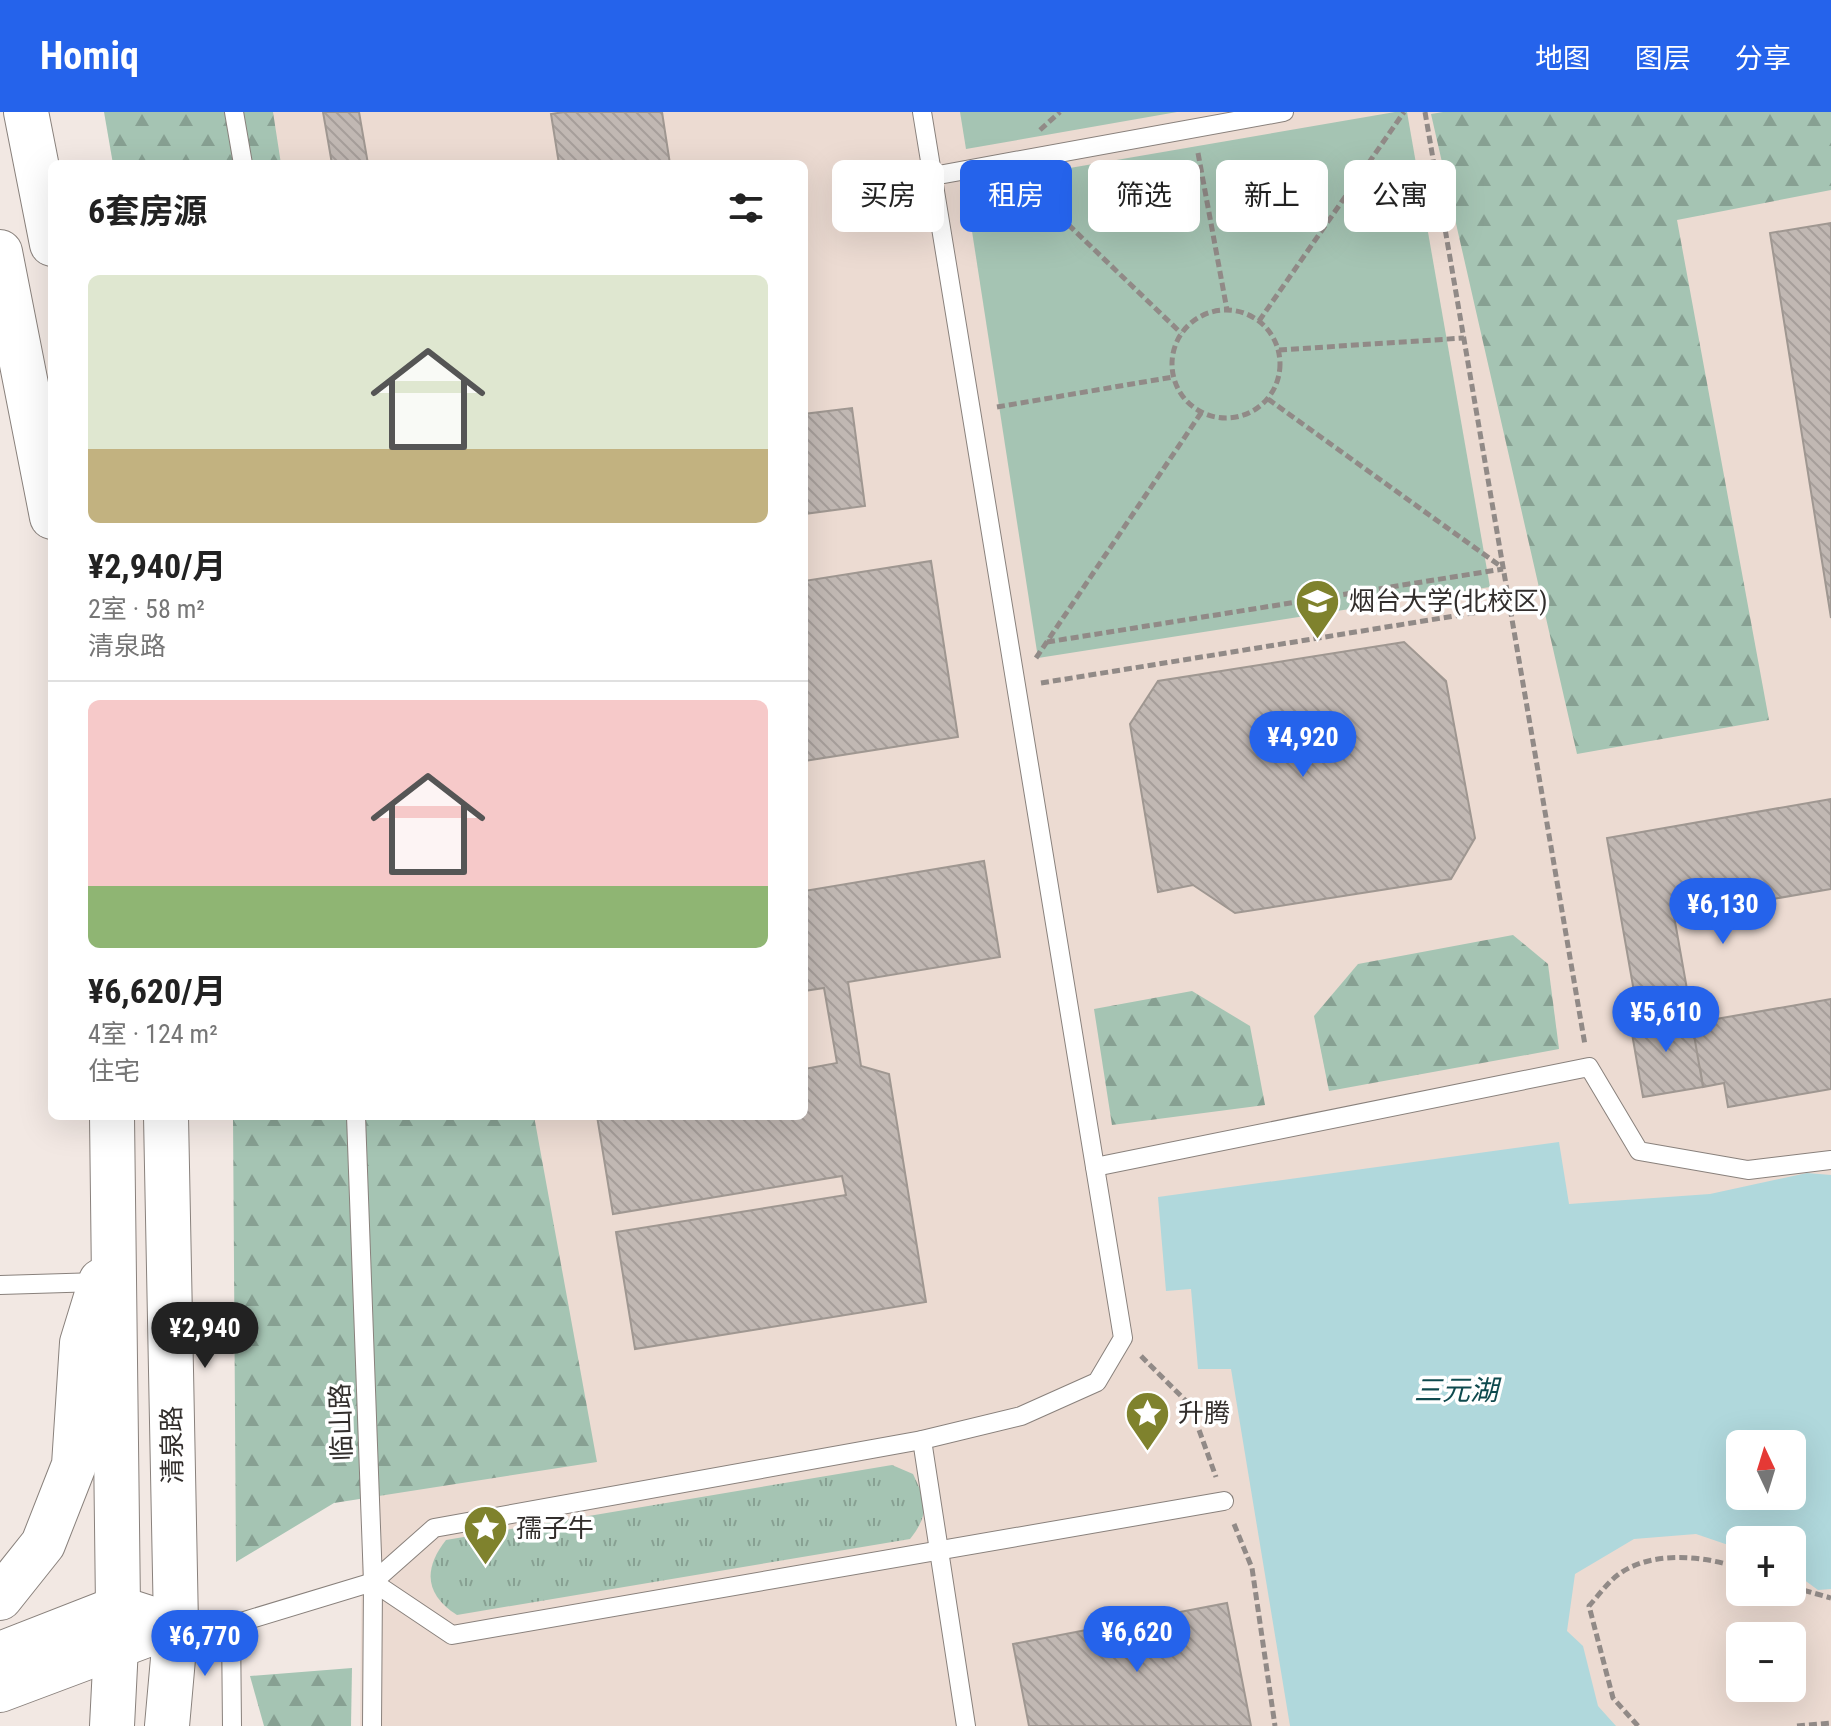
<!DOCTYPE html>
<html lang="zh">
<meta charset="utf-8">
<style>
:root{--surface:#fff;--page:#f6f6f6;--text:#222;--muted:#767676;--line:#e0e0e0;--accent:#2563eb}
body{margin:0;font-family:"Roboto Condensed","Noto Sans SC",sans-serif;background:var(--page);color:var(--text);height:100vh;display:flex;flex-direction:column;font-size:30px;white-space:nowrap}
*{box-sizing:border-box;margin:0}
p{font-size:26px;color:var(--muted)}
.icon{flex:none;width:44px;height:44px;fill:none;stroke:currentColor;stroke-width:2;stroke-linecap:round;stroke-linejoin:round}
.map{position:relative;flex:1;overflow:hidden}
.details{position:absolute;left:48px;top:48px;width:760px;height:960px;display:flex;flex-direction:column;background:var(--surface);border-radius:12px;box-shadow:0 8px 32px #0002}
.details>*{flex:none}
.banner{position:absolute;left:832px;top:48px;width:760px;height:72px;display:flex;gap:16px}
.needle{width:52px;rotate:356deg}
.tools{position:absolute;left:1726px;top:1318px;display:grid;gap:16px}
.tools a{display:grid;place-items:center;width:80px;height:80px;border-radius:12px;background:var(--surface);box-shadow:0 8px 32px #0002;font-size:40px}
.price{position:absolute;translate:-50% -68px;padding:0 18px;border-radius:28px;background:var(--accent);color:#fff;font-size:26px;line-height:52px;filter:drop-shadow(0 2px 4px #0008)}
.price::after{content:'';position:absolute;left:50%;top:48px;width:24px;height:18px;margin-left:-12px;background:inherit;clip-path:polygon(0 0,100% 0,50% 100%)}
.price.current{background:#222;color:#fff}
ul{padding:0;list-style:none}
li{display:grid;align-content:center;gap:16px;height:424px;padding:0 40px}
li+li{border-top:2px solid var(--line)}
li span{display:grid;place-items:center;height:248px;border-radius:12px;color:#555}
li>.icon{margin-inline-start:auto}
span .icon{width:144px;height:144px;fill:#fffc;stroke-width:1}
li b{font-size:34px}
h2{display:flex;justify-content:space-between;align-items:center;height:96px;padding:0 40px;font-size:34px}
.tag{padding:0 28px;border-radius:12px;background:var(--surface);box-shadow:0 8px 32px #0002;font-size:28px;line-height:72px}
.tag.current{background:var(--accent);color:#fff}
header{display:flex;align-items:center;gap:48px;box-sizing:border-box;height:112px;padding:0 40px;background:var(--accent);color:#fff}
header strong{font-size:38px}
nav{display:flex;gap:44px;margin-inline-start:auto;font-size:28px}
.map>svg:first-child{display:block}
.built{fill:#ecdbd2;fill-rule:evenodd}
.grass{fill:url(#grass-tufts)}
.forest{fill:url(#forest-firs)}
.park{fill:#a5c4b3}
.water{fill:#b0d8dc;fill-rule:evenodd}
.building{fill:url(#building-back-hatch);stroke:#9f9791;stroke-width:2}
.lines{fill:none;stroke-linecap:round;stroke-linejoin:round}
.service-casing{stroke:#89817c;stroke-width:20}
.tertiary-casing{stroke:#89817c;stroke-width:44}
.secondary-casing{stroke:#89817c;stroke-width:46}
.path{stroke:#918a87;stroke-width:5;stroke-dasharray:8 4;stroke-linecap:butt}
.service{stroke:#fff;stroke-width:18}
.tertiary{stroke:#fff;stroke-width:42}
.secondary{stroke:#fff;stroke-width:44}
.labels{text-anchor:middle;stroke-width:7;stroke-linejoin:round;paint-order:stroke}
.poi-label{font-size:26px;fill:#322e2c;stroke:#fff;text-anchor:start}
.street-label{font-size:26px;fill:#322e2c;stroke:#fff}
.water-label{font-size:28px;font-style:italic;fill:#0e4a4e;stroke:#fff}
</style>
<header>
<strong>Homiq</strong>
<nav><a>地图</a><a>图层</a><a>分享</a></nav>
</header>
<div class="map">
<svg width="1831" height="1614" viewBox="0 0 1831 1614">
<defs>
<pattern id="grass-tufts" width="24" height="20" patternUnits="userSpaceOnUse" patternTransform="scale(2)"><rect width="24" height="20" fill="#a5c4b3"/><path d="M3 7l-1-3M5 7V3M7 7l1-3M15 17l-1-3M17 17v-4M19 17l1-3" fill="none" stroke="#87a092"/></pattern>
<pattern id="forest-firs" width="22" height="20" patternUnits="userSpaceOnUse" patternTransform="scale(2)"><rect width="22" height="20" fill="#a5c4b3"/><path d="M5 1l3.5 6h-7zM16 11l3.5 6h-7z" fill="#87a092"/></pattern>
<pattern id="building-back-hatch" width="6" height="6" patternUnits="userSpaceOnUse" patternTransform="scale(2)"><rect width="6" height="6" fill="#c1b8b3"/><path d="M-1 5l2 2M0 0l6 6M5-1l2 2" fill="none" stroke="#a69e9a"/></pattern>
</defs>
<rect width="100%" height="100%" fill="#f2e8e3"/>
<path class="built" d="M182,0h1649v1614h-1471l3,-259 -43,-351h484v-952h-612zM1740,1332h52v52h-52zM1740,1428h52v52h-52zM1740,1524h52v52h-52z"/>
<path class="grass" d="M892,1353l21,9c13,27 17,40 -3,65l-453,76c-32,-20 -34,-46 -11,-75z"/>
<g class="forest">
<path d="M104,0h169l8,52h-168z"/>
<path d="M1443,0h388v78l-154,30 92,500 -192,34 -146,-640z"/>
<path d="M1513,823l35,29 11,85 -230,42 -15,-75 44,-52z"/>
<path d="M1192,879l58,35 15,79 -153,20 -18,-116z"/>
<path d="M233,1004h301l63,346 -263,41 -98,59z"/>
<path d="M352,1556l-1,58h-87l-14,-50z"/>
</g>
<g class="park">
<path d="M960,0h217l-211,37z"/>
<path d="M1395,0h12l83,475 -452,71 -73,-472z"/>
</g>
<path class="water" d="M1559,1030l10,62 141,-10 97,-21 24,2v414l-13,1 -26,-19v-31h-52v9l-44,-15 -62,5 -59,35 -8,57 16,15 15,60 18,20h-326l-59,-357h-33l-7,-80 -25,2 -8,-94zM1740,1332h52v52h-52z"/>
<g class="building">
<path d="M323,0h36l9,52h-36z"/>
<path d="M564,0h98l8,52h-111l-8,-50z"/>
<path d="M1831,111v395l-61,-385z"/>
<path d="M852,296l13,98 -61,8v-100z"/>
<path d="M931,449l27,176 -154,24v-180z"/>
<path d="M1404,530l42,39 29,157 -24,41 -216,34 -42,-28 -35,7 -28,-168 28,-43z"/>
<path d="M1831,687v90l-157,27 19,107 138,-24v90l-103,18 -4,-24 -21,4 -3,-19 -51,9 -42,-239z"/>
<path d="M984,749l16,96 -152,25 13,84 28,8 37,228 -291,47 -19,-117 230,-37 -4,-19 -229,38 -16,-98h207v-47l33,-6 -13,-75 -20,3v-100z"/>
<path d="M1690,900l13,75 -60,10 -13,-75z"/>
<path d="M1227,1491l24,123h-222l-16,-82z"/>
</g>
<g class="lines">
<defs>
<g id="service">
<path d="M234,0l9,52"/>
<path d="M933,64l351,-64"/>
<path d="M356,1004l17,466 -1,144"/>
<path d="M1095,1055l494,-100 50,84 109,19 83,-10"/>
<path d="M0,1173l99,-3"/>
<path d="M922,1328l44,286"/>
<path d="M373,1470l79,53 772,-134"/>
<path d="M176,1513h55l142,-43 61,-54 488,-88 99,-24 76,-34 26,-44 -201,-1226"/>
<path d="M231,1513l1,101"/>
</g>
<g id="tertiary">
<path d="M0,1541l118,-46 31,10"/>
<path d="M0,1579l176,-66"/>
</g>
<g id="secondary">
<path d="M26,0l26,132"/>
<path d="M0,140l52,265"/>
<path d="M112,1004l6,491 -6,119"/>
<path d="M166,1004l10,509 -9,101"/>
<path d="M0,1486l43,-54 31,-79 8,-122 19,-62"/>
</g>
</defs>
<use href="#service" class="service-casing"/>
<use href="#tertiary" class="tertiary-casing"/>
<use href="#secondary" class="secondary-casing"/>
<g class="path">
<path d="M1425,0l160,933"/>
<path d="M1040,18l20,-18"/>
<path d="M1198,41l29,157"/>
<path d="M1025,71l156,150"/>
<circle cx="1226" cy="252" r="54"/>
<path d="M1259,209l145,-209"/>
<path d="M1279,238l185,-12"/>
<path d="M1268,287l235,169"/>
<path d="M997,295l176,-30"/>
<path d="M1047,530l456,-73"/>
<path d="M1036,546l165,-245"/>
<path d="M1041,571l469,-76"/>
<path d="M1141,1244l49,49 26,72"/>
<path d="M1234,1412l18,44 23,158"/>
<path d="M1792,1475l39,11"/>
<path d="M1638,1614l-25,-28 -24,-92c9,-10 19,-24 30,-32 34,-24 85,-18 121,-6"/>
<path d="M1797,1614l34,-3"/>
</g>
<use href="#service" class="service"/>
<use href="#tertiary" class="tertiary"/>
<use href="#secondary" class="secondary"/>
</g>
<defs>
<symbol id="university-pin" viewBox="-11 -11 22 30"><path d="M0 17L-7.5 6A9.5 9.5 0 1 1 7.5 6Z" fill="#7f822d" stroke="#fff"/><path d="M0-5L7-2L0 1L-7-2ZM-4 1L0 2.5L4 1V4Q0 6-4 4Z" fill="#fff"/></symbol>
<symbol id="sight-pin" viewBox="-11 -11 22 30"><path d="M0 17L-7.5 6A9.5 9.5 0 1 1 7.5 6Z" fill="#7f822d" stroke="#fff"/><path d="M0-6L1.8-2.2L6-1.7L2.9 1.2L3.7 5.4L0 3.3L-3.7 5.4L-2.9 1.2L-6-1.7L-1.8-2.2Z" fill="#fff"/></symbol>
</defs>
<g fill-rule="evenodd">
<use href="#university-pin" x="1292" y="464" width="51" height="69"/>
<use href="#sight-pin" x="1122" y="1276" width="51" height="69"/>
<use href="#sight-pin" x="460" y="1390" width="51" height="69"/>
</g>
<g class="labels">
<g class="poi-label">
<text x="1349" y="498">烟台大学(北校区)</text>
<text x="1178" y="1310">升腾</text>
<text x="516" y="1425">孺子牛</text>
</g>
<g class="street-label">
<text transform="translate(341 1310) rotate(-92)" y="9">临山路</text>
<text transform="translate(172 1333) rotate(-91)" y="9">清泉路</text>
</g>
<g class="water-label">
<text x="1456" y="1288">三元湖</text>
</g>
</g>
</svg>
<div class="tools">
<a><svg class="needle" viewBox="-14 -14 28 28"><path d="M0-13l5 13h-10z" fill="#e53935"/><path d="M0 13l5-13h-10z" fill="#767676"/></svg></a>
<a>+</a>
<a>−</a>
</div>
<b class="price" style="left:1303px;top:667px">¥4,920</b>
<b class="price" style="left:1723px;top:834px">¥6,130</b>
<b class="price" style="left:1666px;top:942px">¥5,610</b>
<b class="price current" style="left:205px;top:1258px">¥2,940</b>
<b class="price" style="left:1137px;top:1562px">¥6,620</b>
<b class="price" style="left:205px;top:1566px">¥6,770</b>
<div class="banner">
<a class="tag">买房</a>
<a class="tag current">租房</a>
<a class="tag">筛选</a>
<a class="tag">新上</a>
<a class="tag">公寓</a>
</div>
<section class="details">
<h2>6套房源<svg class="icon" aria-label="filters" viewBox="0 0 24 24"><path d="M4 7h16M4 17h16"/><circle cx="9" cy="7" r="2"/><circle cx="15" cy="17" r="2"/></svg></h2>
<ul>
<li><span style="background:linear-gradient(#dfe7d0 70%,#c2b280 0)"><svg class="icon" aria-label="home" viewBox="0 0 24 24"><path d="M3 11l9-7 9 7M6 9v11h12V9"/></svg></span><div><b>¥2,940/月</b><p>2室 · 58 m²</p><p>清泉路</p></div></li>
<li><span style="background:linear-gradient(#f6c9c9 75%,#8fb573 0)"><svg class="icon" aria-label="home" viewBox="0 0 24 24"><path d="M3 11l9-7 9 7M6 9v11h12V9"/></svg></span><div><b>¥6,620/月</b><p>4室 · 124 m²</p><p>住宅</p></div></li>
</ul>
</section>
</div>
